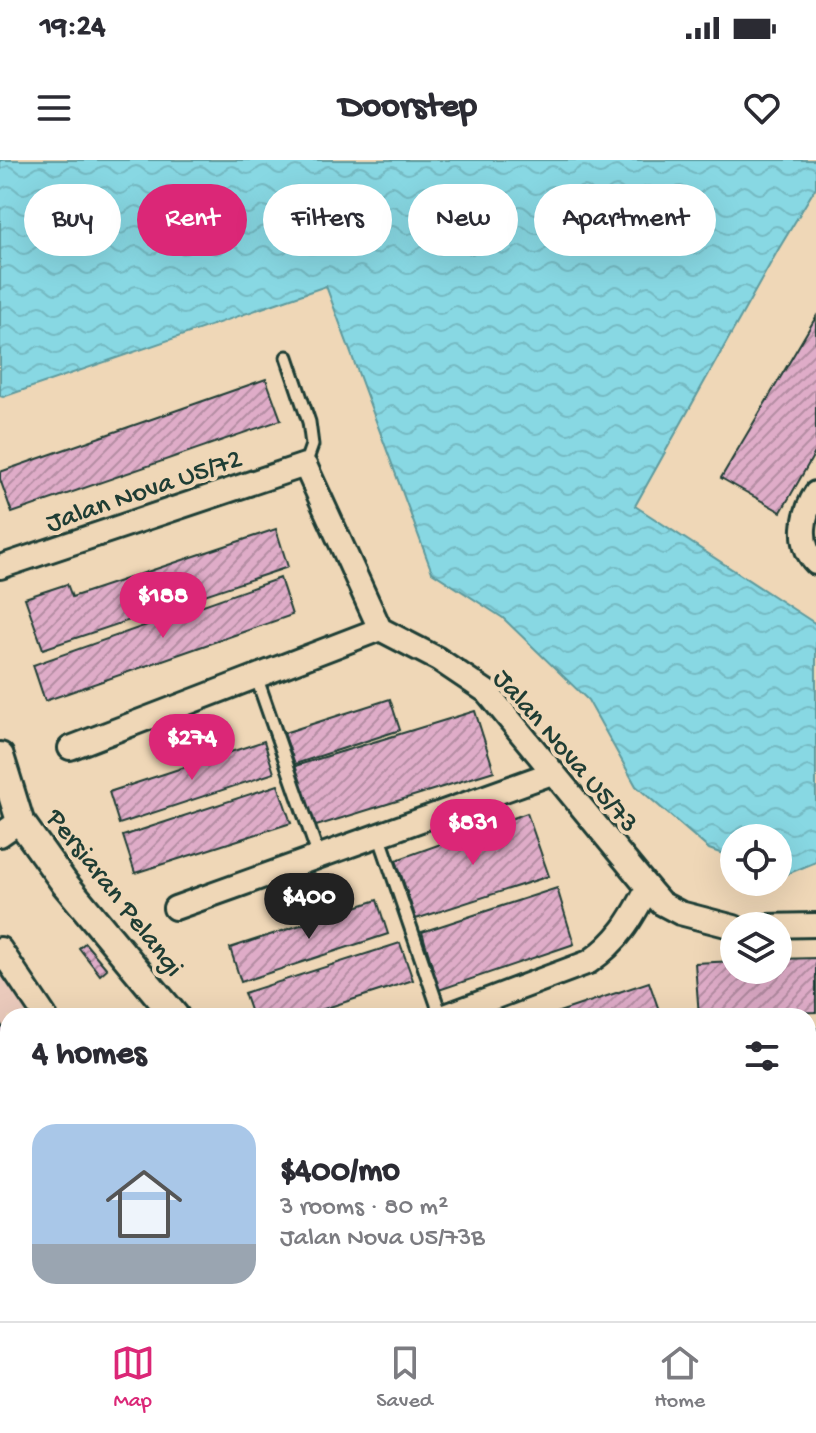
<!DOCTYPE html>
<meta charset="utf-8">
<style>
:root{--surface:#fff;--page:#f2f2f3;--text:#2b2b33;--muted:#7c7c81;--line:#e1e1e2;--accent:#db2777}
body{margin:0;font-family:"Gochi Hand",sans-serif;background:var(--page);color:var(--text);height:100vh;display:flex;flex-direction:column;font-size:30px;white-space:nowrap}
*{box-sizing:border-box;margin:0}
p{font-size:26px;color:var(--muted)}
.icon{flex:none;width:44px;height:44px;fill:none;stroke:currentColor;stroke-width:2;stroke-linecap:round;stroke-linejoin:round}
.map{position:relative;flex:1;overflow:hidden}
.sheet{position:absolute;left:0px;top:848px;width:816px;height:314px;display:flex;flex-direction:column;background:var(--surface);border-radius:24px 24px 0 0;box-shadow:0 8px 32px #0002}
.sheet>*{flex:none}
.guide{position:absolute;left:24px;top:24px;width:768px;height:72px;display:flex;gap:16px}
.buttons{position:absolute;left:720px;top:664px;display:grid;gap:16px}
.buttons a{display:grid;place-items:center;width:72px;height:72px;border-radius:50%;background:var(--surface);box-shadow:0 8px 32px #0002;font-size:40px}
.price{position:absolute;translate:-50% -68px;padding:0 18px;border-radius:28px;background:var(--accent);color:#fff;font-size:26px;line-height:52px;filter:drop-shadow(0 2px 4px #0008)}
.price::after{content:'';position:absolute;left:50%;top:48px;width:24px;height:18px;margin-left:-12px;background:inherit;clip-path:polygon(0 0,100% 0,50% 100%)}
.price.active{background:#222;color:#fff}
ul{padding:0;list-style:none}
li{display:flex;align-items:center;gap:24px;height:200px;padding:0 32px}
li span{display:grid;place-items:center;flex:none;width:224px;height:160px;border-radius:24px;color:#555}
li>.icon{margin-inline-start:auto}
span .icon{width:96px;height:96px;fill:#fffc;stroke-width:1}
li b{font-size:34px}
h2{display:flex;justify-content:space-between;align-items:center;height:96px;padding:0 32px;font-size:34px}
.chip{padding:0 28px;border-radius:36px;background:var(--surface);box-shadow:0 8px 32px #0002;font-size:28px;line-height:72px}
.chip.active{background:var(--accent);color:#fff}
.status{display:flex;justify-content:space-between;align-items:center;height:56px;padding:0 40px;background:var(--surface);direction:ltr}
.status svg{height:22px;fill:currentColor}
header{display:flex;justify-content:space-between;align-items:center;height:104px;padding:0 32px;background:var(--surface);font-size:36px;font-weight:700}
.menu{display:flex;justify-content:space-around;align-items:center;height:112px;border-top:2px solid var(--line);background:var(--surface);font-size:22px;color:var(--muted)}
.menu a{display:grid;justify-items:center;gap:4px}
.menu .active{color:var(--accent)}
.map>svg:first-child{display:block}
.built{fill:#eacabc}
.garden{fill:#b4e6a7;stroke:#6a926e;stroke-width:2}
.water{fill:url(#water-waves);stroke:#5e9a9d;stroke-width:2}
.building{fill:url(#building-hatch);stroke:#1f3d34;stroke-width:2}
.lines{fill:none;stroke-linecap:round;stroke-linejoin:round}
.service-casing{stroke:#1f3d34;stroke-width:17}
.minor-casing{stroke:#1f3d34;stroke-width:28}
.tertiary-casing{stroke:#1f3d34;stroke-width:32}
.service{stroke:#efd7b7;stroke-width:11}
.minor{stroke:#efd7b7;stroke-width:22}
.tertiary{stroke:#efd7b7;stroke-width:26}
.labels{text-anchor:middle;stroke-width:8;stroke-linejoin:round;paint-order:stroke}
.street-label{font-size:28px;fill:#1f3d34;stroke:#efd7b7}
</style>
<div class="status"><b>19:24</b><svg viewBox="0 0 49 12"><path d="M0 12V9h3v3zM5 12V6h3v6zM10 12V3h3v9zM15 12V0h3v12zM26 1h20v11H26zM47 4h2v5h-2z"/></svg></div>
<header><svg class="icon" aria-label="menu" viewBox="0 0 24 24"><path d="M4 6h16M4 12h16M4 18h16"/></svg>Doorstep<svg class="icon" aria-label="heart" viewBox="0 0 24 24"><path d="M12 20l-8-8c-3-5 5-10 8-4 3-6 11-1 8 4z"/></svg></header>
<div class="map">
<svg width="816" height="1161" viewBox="0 0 816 1161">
<defs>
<pattern id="water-waves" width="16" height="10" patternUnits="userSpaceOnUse" patternTransform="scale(2)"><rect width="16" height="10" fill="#88d8e3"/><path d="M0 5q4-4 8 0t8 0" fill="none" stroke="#75bac3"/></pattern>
<pattern id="building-hatch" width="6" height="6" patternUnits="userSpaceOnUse" patternTransform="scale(2)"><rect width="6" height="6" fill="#dfacc8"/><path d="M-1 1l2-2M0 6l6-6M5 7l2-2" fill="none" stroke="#b48da3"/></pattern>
</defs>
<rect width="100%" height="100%" fill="#efd7b7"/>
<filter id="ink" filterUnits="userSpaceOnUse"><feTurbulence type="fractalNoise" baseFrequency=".0125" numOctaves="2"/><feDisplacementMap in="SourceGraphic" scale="16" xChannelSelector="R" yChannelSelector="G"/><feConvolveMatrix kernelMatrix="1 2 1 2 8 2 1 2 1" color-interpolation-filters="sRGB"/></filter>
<g filter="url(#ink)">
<g class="built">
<path d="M0,803l35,53h-27v89l-8,5z"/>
<path d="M8,1118v36h344l5,7h-357v-38z"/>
</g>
<path class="garden" d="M109,1154h212l6,7h-213z"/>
<path class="water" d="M0,0h816v27l-38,63 -143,256 181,118v238l-31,13 -7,-3v-34h-44v20l-25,-9 -73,-63 -48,-86 -85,-82 -71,-46 -106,-286 -323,111 -3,-1z"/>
<g class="building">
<path d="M816,157v134l-35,61 -60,-34z"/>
<path d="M266,219l15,41 -269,93 -12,-34v-7z"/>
<path d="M276,369l12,38 -245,82 -18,-51 42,-14 5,13z"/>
<path d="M280,418l12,37 -247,86 -12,-36z"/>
<path d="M390,539l10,31 -105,34 -11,-31z"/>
<path d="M475,551l19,60 -181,56 -18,-61z"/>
<path d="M264,581l10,32 -155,51 -10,-32z"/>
<path d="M278,625l13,38 -156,50 -12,-37z"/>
<path d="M527,653l22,63 -133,43 -20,-59z"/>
<path d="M557,728l17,56 -135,46 -17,-58z"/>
<path d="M377,740l11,34 -147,48 -11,-34z"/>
<path d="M85,783l22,26 -7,6 -21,-27z"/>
<path d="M400,783l13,37 -111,36h-50l-8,-23z"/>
<path d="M816,798v54l-117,4 -4,-53 39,-2v9h44v-11z"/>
<path d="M649,822l12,34h-114z"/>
<path d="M0,863l8,13 -1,39 -7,-11z"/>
<rect x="808" y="868" width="8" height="59"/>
<rect x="808" y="975" width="8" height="64"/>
<path d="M8,996v21l-8,5v-20z"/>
<path d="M816,1051v55l-8,1v-55z"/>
<path d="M494,1154h135l-19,7h-114z"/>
<path d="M816,1158v3h-51v-2z"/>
</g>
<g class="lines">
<defs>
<g id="service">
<path d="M287,197l22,65 3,23 -7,20"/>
<path d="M256,516l63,181"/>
<path d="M379,675l62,181"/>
<path d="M0,1122l8,14"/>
<path d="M18,1154l4,7"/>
<path d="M739,1154l2,7"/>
</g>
<g id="minor">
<path d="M816,333c-13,20 -19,51 0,70"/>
<path d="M0,407l305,-102 75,164 58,30 49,33 161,196 13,15 19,10 54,14"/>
<path d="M70,588l310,-119"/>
<path d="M0,675l20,-14"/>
<path d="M175,748l377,-135"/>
<path d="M764,766l52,-1"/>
<path d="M0,789l45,67"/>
<path d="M445,856l144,-54c30,-21 42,-42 59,-74"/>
<path d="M808,948l8,-1"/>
<path d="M0,961l8,-5"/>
<path d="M808,1135h8"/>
<path d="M682,1161l19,-7"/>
</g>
<g id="tertiary">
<path d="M0,596l20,65 45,63 110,132"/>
<path d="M0,1056l8,-5"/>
<path d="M412,1154l5,7"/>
</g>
</defs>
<use href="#service" class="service-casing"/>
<use href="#minor" class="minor-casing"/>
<use href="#tertiary" class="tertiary-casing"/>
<use href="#service" class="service"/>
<use href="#minor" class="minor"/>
<use href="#tertiary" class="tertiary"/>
</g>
</g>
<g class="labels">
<g class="street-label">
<text transform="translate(143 328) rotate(-19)" y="10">Jalan Nova U5/72</text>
<text transform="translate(568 589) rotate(49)" y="10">Jalan Nova U5/73</text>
<text transform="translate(117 731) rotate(52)" y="10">Persiaran Pelangi</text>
</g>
</g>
</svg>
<div class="buttons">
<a><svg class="icon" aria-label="locate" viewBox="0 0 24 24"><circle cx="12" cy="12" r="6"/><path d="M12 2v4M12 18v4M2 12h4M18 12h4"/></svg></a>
<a><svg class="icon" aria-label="layers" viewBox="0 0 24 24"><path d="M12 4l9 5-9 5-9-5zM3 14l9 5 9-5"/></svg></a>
</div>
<b class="price" style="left:163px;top:480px">$188</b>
<b class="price" style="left:192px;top:622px">$274</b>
<b class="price" style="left:473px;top:707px">$831</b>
<b class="price active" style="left:309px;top:781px">$400</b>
<div class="guide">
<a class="chip">Buy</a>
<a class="chip active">Rent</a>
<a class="chip">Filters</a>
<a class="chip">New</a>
<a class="chip">Apartment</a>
</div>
<section class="sheet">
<h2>4 homes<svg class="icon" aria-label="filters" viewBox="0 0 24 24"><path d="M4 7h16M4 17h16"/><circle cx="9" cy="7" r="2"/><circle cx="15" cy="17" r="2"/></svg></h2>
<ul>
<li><span style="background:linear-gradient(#a9c7e8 75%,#9aa5b1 0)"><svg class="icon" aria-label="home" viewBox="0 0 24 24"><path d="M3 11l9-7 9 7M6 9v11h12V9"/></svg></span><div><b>$400/mo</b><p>3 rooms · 80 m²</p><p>Jalan Nova U5/73B</p></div></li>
</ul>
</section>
</div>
<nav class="menu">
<a class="active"><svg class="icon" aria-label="map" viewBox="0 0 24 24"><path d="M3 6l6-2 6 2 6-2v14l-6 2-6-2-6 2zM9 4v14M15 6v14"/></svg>Map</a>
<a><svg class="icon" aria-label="saved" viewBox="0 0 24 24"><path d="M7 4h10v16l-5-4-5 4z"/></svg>Saved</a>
<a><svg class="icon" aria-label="home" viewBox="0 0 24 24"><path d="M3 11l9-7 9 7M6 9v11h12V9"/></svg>Home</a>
</nav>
